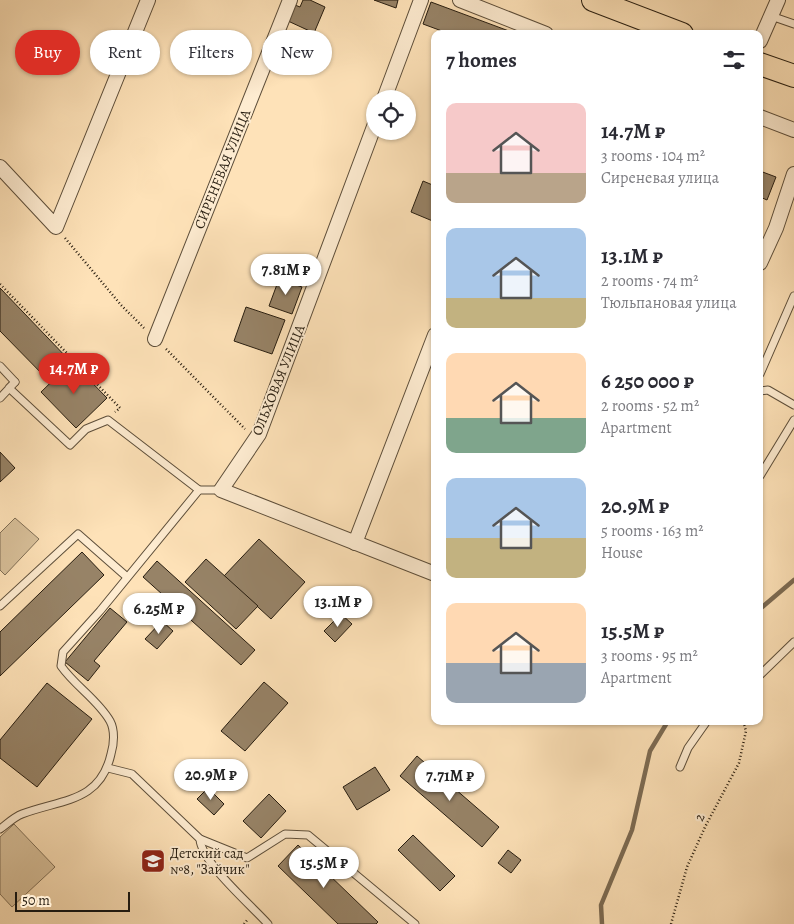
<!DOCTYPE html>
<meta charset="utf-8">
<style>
:root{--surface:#fff;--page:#f7f7f7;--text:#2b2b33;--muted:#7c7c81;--accent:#d93025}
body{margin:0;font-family:Alegreya,serif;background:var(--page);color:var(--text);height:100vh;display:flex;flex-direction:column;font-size:19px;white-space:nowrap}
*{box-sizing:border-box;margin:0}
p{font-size:16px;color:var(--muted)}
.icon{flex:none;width:28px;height:28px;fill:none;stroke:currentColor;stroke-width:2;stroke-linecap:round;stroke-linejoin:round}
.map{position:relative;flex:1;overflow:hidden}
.drawer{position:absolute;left:431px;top:30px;width:332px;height:695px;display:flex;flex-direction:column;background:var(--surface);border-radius:10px;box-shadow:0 1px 4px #0004}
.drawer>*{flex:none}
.banner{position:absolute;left:15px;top:30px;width:341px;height:45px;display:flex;gap:10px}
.fabs{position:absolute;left:366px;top:90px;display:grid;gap:10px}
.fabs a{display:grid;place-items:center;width:50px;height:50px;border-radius:50%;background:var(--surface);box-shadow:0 1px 4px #0004;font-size:25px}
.scale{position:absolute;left:15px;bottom:12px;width:115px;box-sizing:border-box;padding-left:5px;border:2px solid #271d10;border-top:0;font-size:14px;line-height:18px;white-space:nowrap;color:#271d10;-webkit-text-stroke:4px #feecd1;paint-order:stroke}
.price{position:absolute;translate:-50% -42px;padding:0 11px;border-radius:18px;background:#fff;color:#222;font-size:16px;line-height:32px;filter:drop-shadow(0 1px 2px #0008)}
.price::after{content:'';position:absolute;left:50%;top:30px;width:15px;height:11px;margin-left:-8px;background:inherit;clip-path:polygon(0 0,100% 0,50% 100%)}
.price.selected{background:var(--accent);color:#fff}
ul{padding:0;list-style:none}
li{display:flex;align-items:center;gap:15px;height:125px;padding:0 15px}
li span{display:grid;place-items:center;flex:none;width:140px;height:100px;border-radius:10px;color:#555}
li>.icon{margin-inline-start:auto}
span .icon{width:60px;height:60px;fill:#fffc;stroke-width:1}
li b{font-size:21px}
h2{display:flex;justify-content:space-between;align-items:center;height:60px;padding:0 15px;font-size:21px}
.pill{padding:0 18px;border-radius:22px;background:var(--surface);box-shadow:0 1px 4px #0004;font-size:18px;line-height:45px}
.pill.selected{background:var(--accent);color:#fff}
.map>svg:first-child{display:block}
.green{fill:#d9c19b;stroke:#806f56}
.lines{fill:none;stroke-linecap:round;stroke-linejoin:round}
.stream{stroke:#7c6b53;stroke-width:4.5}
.building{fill:#978367;stroke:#271d10}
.lane-casing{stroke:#5d4e3a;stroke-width:9}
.street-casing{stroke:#5d4e3a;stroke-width:16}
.primary-casing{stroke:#271d10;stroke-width:24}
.path{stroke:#271d10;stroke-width:2.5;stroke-dasharray:1 2.5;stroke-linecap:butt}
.lane{stroke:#feecd1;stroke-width:7}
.street{stroke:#feecd1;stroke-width:14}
.primary{stroke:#fee2b8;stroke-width:22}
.labels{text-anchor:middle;stroke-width:4;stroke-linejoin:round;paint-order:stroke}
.street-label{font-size:14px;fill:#271d10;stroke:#feecd1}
.poi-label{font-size:14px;fill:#271d10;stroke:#feecd1;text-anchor:start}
</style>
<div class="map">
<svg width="794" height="924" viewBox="0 0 794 924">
<rect width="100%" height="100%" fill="#fee2b8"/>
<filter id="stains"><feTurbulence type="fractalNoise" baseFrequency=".004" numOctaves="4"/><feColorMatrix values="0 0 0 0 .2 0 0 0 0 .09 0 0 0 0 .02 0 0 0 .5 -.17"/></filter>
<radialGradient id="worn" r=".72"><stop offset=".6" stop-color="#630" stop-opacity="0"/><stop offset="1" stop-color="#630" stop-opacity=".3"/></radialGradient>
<g class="green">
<path d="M15,518l24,21 -34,36 -5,-5v-37z"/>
<path d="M14,824l41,43 -43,40 -12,-13v-57z"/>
</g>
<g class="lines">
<g class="stream">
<path d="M760,609l34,-29"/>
<path d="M602,924l-1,-19 31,-75 18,-79 18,-30"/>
</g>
</g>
<g class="building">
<path d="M303,0h7l15,7 -11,26 -26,-12 7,-16 5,2z"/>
<path d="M374,0h24l-2,8z"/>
<path d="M431,2l86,32h-67l-27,-10z"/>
<path d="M760,171l16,6 -9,23 -7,-3z"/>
<path d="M423,181l12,5v36l-24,-10z"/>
<path d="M279,279l23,8 -10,27 -23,-8z"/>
<path d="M0,288l70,73 -21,20 -49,-50z"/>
<path d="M246,307l39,13 -13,34 -38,-13z"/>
<path d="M72,362l35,36 -31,30 -35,-36z"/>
<path d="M0,452l15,16 -15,14z"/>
<path d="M259,539l46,43 -34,37 -47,-43z"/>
<path d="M82,552l22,23 -104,101v-44z"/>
<path d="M206,559l52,47 -22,23 -51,-47z"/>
<path d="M157,561l98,89 -14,15 -98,-88z"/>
<path d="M110,608l17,14 -33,39 6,5 -12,15 -23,-19z"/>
<path d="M341,614l11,10 -17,18 -11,-11z"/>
<path d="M162,621l11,10 -16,18 -12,-10z"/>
<path d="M264,682l24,21 -43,48 -24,-20z"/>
<path d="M47,683l45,36 -55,68 -37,-29v-18z"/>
<path d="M417,756l82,71 -17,20 -82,-71z"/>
<path d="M375,767l15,23 -33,20 -14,-23z"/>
<path d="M208,788l16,16 -10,11 -17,-16z"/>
<path d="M269,794l17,17 -25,27 -18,-17z"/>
<path d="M413,835l42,41 -15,15 -42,-41z"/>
<path d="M298,845l80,77 -2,2h-38l-60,-58z"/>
<path d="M508,850l13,10 -10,13 -13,-10z"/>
</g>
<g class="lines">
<defs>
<g id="lane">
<path d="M771,16l23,8"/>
<path d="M0,366l15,16"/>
<path d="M760,374l34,-78"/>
<path d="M760,391l8,-1 26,15"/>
<path d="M0,398l15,-16 -6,6 61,57 16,-16 22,-9 91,70"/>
<path d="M760,476l34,-56"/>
<path d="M0,606l78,-72 49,43"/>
<path d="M760,675l34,-33"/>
<path d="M680,767l8,-19 19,-27"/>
<path d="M108,768l24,6 68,65c1,23 50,65 68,85"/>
<path d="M0,829c7,-5 14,-12 22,-15 39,-15 78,-11 89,-60 3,-10 4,-24 -1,-33 -12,-21 -35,-35 -49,-55l2,-14 37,-41 99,-121h22"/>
<path d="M200,839l47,19 38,-24 23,1 107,89"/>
</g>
<g id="street">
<path d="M460,0l86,34"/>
<path d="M760,41l18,-41"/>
<path d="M384,99l37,-99"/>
<path d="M760,117l34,13"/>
<path d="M375,124l-116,310 -38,56 214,84"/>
<path d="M0,167l56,60 92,-227"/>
<path d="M760,263l16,-35 18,-54"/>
<path d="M155,339l135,-339"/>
<path d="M355,543l80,-208"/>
</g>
<g id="primary">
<path d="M593,0l89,34"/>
<path d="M760,64l34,12"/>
</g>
</defs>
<use href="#lane" class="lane-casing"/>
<use href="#street" class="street-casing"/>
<use href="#primary" class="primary-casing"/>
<g class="path">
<path d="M65,238l56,67 23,23"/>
<path d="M0,284l120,124 -5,4"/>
<path d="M166,349l79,80"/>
<path d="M244,924l4,-5"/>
<path d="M671,924l16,-57 18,-40 34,-64 7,-32 -3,-10"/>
</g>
<use href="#lane" class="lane"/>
<use href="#street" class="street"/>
<use href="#primary" class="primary"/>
</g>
<defs>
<symbol id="school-square" viewBox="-11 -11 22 22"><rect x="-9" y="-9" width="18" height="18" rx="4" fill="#8f2418" stroke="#feecd1"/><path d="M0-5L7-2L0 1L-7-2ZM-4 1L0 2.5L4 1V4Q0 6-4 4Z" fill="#fff"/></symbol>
</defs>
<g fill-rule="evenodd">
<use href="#school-square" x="139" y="847" width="28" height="28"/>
</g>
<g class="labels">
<g class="street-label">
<text transform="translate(222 169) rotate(-68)" y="5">СИРЕНЕВАЯ УЛИЦА</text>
<text transform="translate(278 380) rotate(-68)" y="5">ОЛЬХОВАЯ УЛИЦА</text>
<text transform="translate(699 817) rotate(-63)" y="5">2</text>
</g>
<g class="poi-label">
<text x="170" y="858">Детский сад<tspan x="170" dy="16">№8, "Зайчик"</tspan></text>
</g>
</g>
<rect width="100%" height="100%" filter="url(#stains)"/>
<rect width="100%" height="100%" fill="url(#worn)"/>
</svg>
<div class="fabs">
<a><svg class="icon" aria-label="locate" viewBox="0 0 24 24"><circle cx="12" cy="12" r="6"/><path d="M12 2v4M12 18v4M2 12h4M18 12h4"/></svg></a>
</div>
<div class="scale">50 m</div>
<b class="price" style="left:286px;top:296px">7.81M ₽</b>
<b class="price selected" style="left:74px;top:395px">14.7M ₽</b>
<b class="price" style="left:338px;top:628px">13.1M ₽</b>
<b class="price" style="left:159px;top:635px">6.25M ₽</b>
<b class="price" style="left:211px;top:801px">20.9M ₽</b>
<b class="price" style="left:450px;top:802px">7.71M ₽</b>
<b class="price" style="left:324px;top:889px">15.5M ₽</b>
<div class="banner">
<a class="pill selected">Buy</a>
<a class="pill">Rent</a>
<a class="pill">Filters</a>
<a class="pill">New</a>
</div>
<section class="drawer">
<h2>7 homes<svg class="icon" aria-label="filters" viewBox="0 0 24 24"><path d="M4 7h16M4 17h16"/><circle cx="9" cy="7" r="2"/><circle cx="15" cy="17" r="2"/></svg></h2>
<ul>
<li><span style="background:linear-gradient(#f6c9c9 70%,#b9a48a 0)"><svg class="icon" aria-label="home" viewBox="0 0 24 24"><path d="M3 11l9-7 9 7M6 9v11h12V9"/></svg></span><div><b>14.7M ₽</b><p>3 rooms · 104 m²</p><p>Сиреневая улица</p></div></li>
<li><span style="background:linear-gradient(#a9c7e8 70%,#c2b280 0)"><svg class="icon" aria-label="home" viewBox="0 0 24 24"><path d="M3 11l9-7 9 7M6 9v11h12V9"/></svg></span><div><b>13.1M ₽</b><p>2 rooms · 74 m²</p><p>Тюльпановая улица</p></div></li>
<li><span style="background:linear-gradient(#ffd9b3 65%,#7fa58c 0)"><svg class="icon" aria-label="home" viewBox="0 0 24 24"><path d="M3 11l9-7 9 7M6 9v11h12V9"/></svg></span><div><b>6 250 000 ₽</b><p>2 rooms · 52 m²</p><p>Apartment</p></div></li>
<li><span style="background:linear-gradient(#a9c7e8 60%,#c2b280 0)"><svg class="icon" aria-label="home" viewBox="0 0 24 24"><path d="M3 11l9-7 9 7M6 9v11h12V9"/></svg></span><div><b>20.9M ₽</b><p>5 rooms · 163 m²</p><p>House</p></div></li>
<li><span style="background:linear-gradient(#ffd9b3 60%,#9aa5b1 0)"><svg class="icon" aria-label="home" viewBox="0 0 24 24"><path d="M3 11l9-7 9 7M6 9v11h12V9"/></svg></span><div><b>15.5M ₽</b><p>3 rooms · 95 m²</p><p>Apartment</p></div></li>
</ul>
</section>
</div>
